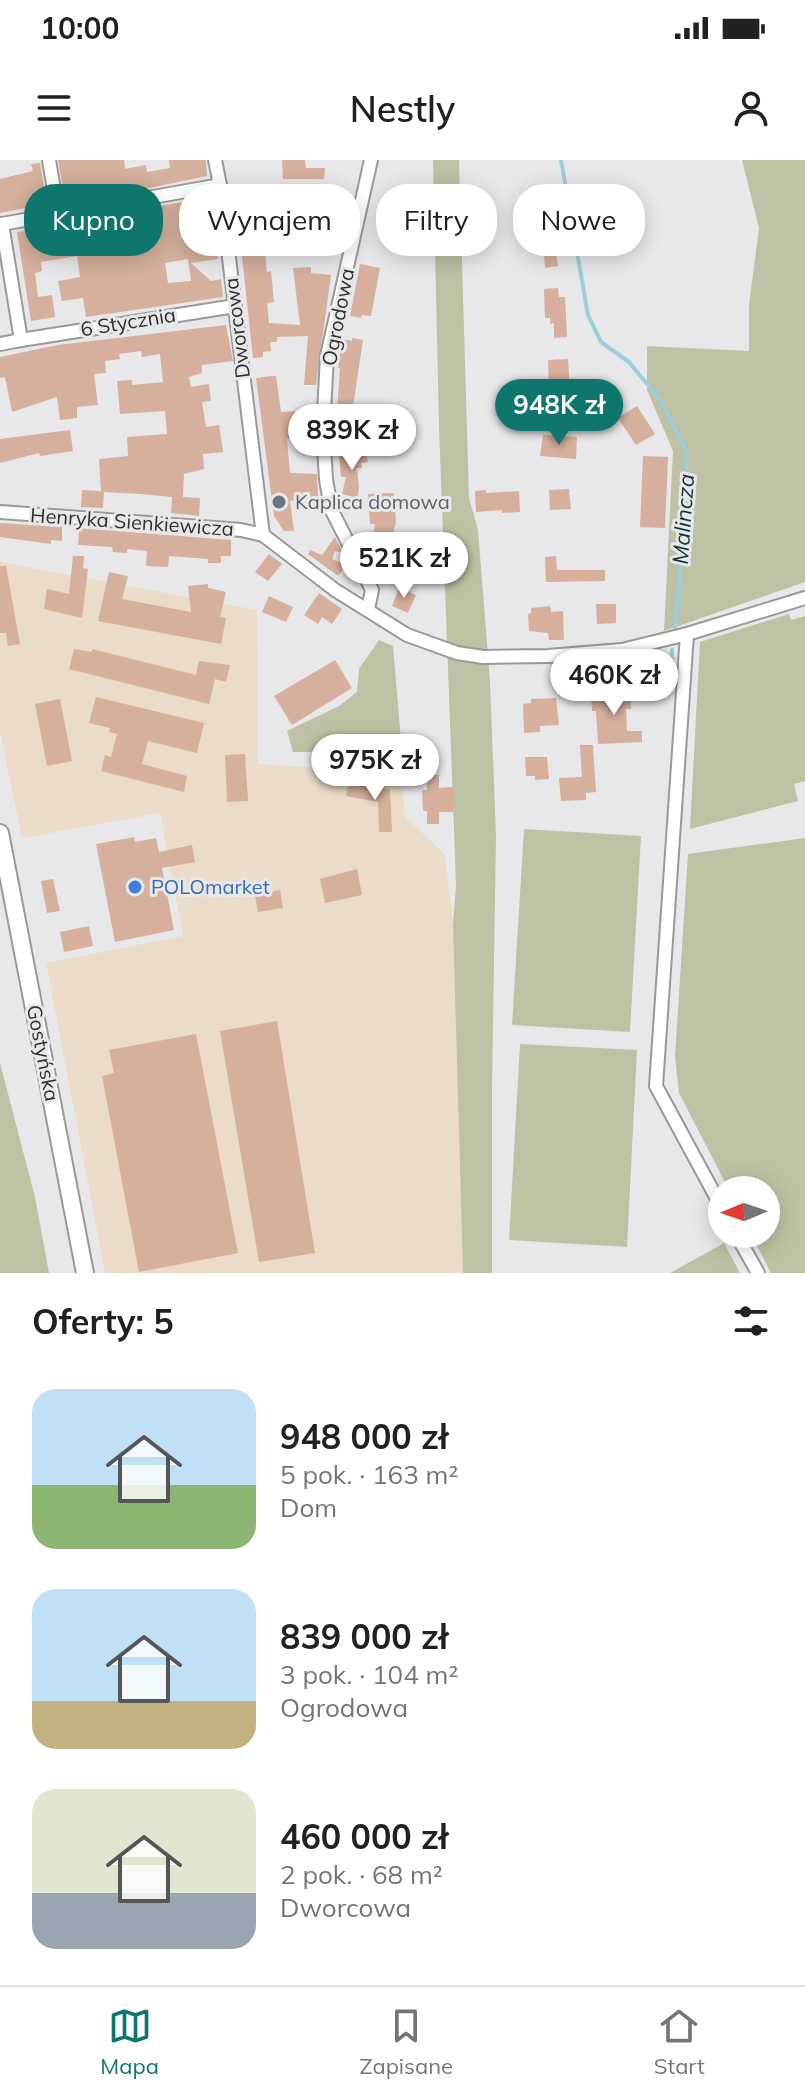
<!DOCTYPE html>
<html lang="pl">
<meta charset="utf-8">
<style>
:root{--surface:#fff;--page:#f2f2f2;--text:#202124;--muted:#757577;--line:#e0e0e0;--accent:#0f766e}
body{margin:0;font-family:Mulish,sans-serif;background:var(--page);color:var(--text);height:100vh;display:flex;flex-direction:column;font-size:30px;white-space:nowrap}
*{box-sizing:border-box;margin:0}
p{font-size:26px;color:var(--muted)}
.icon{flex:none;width:44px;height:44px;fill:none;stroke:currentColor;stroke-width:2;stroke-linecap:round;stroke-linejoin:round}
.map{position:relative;height:1113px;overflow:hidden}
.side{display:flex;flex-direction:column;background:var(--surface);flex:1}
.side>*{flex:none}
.hud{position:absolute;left:24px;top:24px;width:758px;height:72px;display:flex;gap:16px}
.needle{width:52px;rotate:268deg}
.fabs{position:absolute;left:708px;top:1016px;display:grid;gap:16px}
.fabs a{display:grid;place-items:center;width:72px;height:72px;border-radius:50%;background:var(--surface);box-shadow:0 4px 20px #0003;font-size:40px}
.price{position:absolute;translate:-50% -68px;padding:0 18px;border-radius:28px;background:#fff;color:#222;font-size:26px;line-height:52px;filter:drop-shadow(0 2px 4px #0008)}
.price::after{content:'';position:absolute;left:50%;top:48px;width:24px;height:18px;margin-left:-12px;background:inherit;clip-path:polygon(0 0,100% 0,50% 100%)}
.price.current{background:var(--accent);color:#fff}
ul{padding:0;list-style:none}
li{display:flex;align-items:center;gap:24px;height:200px;padding:0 32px}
li span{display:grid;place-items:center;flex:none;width:224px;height:160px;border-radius:24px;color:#555}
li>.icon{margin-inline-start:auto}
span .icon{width:96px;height:96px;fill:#fffc;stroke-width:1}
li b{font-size:34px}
h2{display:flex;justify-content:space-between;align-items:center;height:96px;padding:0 32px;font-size:34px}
.chip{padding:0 28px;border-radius:32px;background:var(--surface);box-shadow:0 4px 20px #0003;font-size:28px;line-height:72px}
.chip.current{background:var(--accent);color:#fff}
.status{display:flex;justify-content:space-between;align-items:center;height:56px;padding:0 40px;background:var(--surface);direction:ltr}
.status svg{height:22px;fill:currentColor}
header{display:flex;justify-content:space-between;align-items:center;height:104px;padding:0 32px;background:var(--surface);font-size:36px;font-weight:600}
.dock{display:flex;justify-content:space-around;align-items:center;height:112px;border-top:2px solid var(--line);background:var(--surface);font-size:22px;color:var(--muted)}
.dock a{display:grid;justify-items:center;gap:4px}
.dock .current{color:var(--accent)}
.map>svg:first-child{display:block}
.industrial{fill:#eadcc9}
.green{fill:#bfc1a4}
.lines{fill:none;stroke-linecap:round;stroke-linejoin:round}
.stream{stroke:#9eced9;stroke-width:4}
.building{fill:#d6af9d;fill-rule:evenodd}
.minor-casing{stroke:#99999c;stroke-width:16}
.tertiary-casing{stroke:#99999c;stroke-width:20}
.minor{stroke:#fff;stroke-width:12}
.tertiary{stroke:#fff;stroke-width:16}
.worship-dot{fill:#6b7280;stroke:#e8e8eb;stroke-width:3}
.shop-dot{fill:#3f7fe0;stroke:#e8e8eb;stroke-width:3}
.labels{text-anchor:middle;stroke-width:6;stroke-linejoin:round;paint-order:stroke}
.street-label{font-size:20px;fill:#2e2e2f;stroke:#e8e8eb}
.worship-label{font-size:20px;fill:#5b616d;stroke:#e8e8eb;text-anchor:start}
.shop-label{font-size:20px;fill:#366cbe;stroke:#e8e8eb;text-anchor:start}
.water-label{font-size:22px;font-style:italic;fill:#07363f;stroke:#e8e8eb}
</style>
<div class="status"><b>10:00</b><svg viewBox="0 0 49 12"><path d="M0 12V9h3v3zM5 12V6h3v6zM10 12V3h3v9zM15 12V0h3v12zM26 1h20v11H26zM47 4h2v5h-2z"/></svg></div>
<header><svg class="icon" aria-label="menu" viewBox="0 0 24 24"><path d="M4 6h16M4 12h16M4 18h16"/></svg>Nestly<svg class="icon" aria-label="person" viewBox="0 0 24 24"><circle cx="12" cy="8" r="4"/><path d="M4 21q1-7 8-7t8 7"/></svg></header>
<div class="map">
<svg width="805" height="1113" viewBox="0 0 805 1113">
<rect width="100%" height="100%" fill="#e8e8eb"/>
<path class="industrial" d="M0,402l257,48 1,154 142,9 6,44 39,38 8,70 10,348h-358l-59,-310 137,-27 -23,-123 -138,25 -22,-105z"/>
<g class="green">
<path d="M433,0h26l10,338 9,32 12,151 6,154 -4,255v183h-29l-10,-348 3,-40 -17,-458z"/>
<path d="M742,0h63v422l-141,49 9,-180 -26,-61v-44l102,5v-46l10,-77z"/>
<path d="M789,454l2,6 14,-4v165l-11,3 4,17 -108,28 10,-187z"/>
<path d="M379,480l14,6 9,106h-109l-6,-21 52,-25 18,-14 2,-23z"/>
<path d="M524,669l117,7 -11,196 -118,-7z"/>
<path d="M805,678v435h-34l-20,-39h15v-44h-37l-50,-97 -4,-37 13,-202z"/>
<path d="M520,884l117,6 -10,197 -118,-7z"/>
<path d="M0,903l35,134 14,76h-49z"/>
<path d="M724,1083l16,30h-70z"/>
</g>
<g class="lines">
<g class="stream">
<path d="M561,0l27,155 13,27 28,20 32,39 26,52 -5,100 -7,74"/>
<path d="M671,531l1,-41"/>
</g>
</g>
<g class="building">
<path d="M58,0h66l1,9 21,-4 1,7 23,-4 -1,-8h37l1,16 -72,15 -70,10z"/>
<path d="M282,0h23l1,8h19l-1,11h-41z"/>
<path d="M40,3l7,41 -47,9v-34l33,-8 -2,-7z"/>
<path d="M210,38l3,20 -15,3 4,26 14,-2 2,14 -27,4 20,18 10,-2 2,18 -137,20 -3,-19 -21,3 -4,-20 22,-4 -3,-21 -36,6 1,9 -7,2 3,24 14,-2 3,22 -24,4 -14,-89 55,-7 -1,-3 68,-11 -1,-2zM188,99l3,22 -23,2 -3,-20z"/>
<path d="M261,47l1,9 10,-1 1,14 -10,1 4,42 4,-1 3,31 -7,1 2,20 31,2 -7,-57 18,-1v6l20,2 -15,110h-12l4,-49 -31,1v5h-7l1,9 -8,1v5l-10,1 -16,-148z"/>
<path d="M378,53l26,2 -1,17 -27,-2z"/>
<path d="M552,62l6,44 -13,2 -1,-13 -13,-2 -3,-28z"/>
<path d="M360,104l20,4 -9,48 -9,-1 -1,3 -11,-2z"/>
<path d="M558,128l1,9h6l2,40 -13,1v-15l-4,1v-6h-5l-1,-29z"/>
<path d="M226,165l7,36 -31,4v8l-13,4 2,10 18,-3 2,17 -9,1 4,25 13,-2 4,27 -20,2 1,15 -20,5 -1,23 17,1 -1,18 -28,-3 1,-16 -31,-3 -37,-2 -1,16 -22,-1 1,-17 19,1 -2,-32 29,-3 -1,-19 40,-3 -2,-23 -45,3 -3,-33 15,-1v5l31,-3 -3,-28 -18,3 -1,-6 -22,3 1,5 -15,2 1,12 -12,1 4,31 -21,2v11l-17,2 -3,-23 -45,15 -7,-35 -5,1v-21l58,-12z"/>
<path d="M352,178l11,2 -11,73 2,15 -17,1 -2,-18h2l3,-43h-2l4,-29 10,2z"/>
<path d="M568,199l2,33 -21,1 -1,-33z"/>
<path d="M271,216h5l5,36 17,-1 1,27 -12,1 3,34 27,1 1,22 -28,5 4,30h-10l-10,-15 -18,-138z"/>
<path d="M637,246l18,28 -19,11 -18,-27z"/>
<path d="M70,270l3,21 -33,5 -1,-3 -39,10v-24z"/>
<path d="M543,275l34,2 -1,22 -36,-3z"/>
<path d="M354,286l2,7 10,-1 2,10 -7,1 1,5h-5l2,21 -2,9 -15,-4 4,-17h-5l-2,-22 13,-1z"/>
<path d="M643,296l25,1 -3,71 -25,-1z"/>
<path d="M569,329l2,20 -21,1 -1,-20z"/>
<path d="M486,330v3l33,-2 1,21 -18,1v-3l-26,2 -1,-21z"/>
<path d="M394,333l2,30 -10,33 -17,-4 6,-28h-5l-2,-30z"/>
<path d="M0,363l62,4v14l-11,-1v4l-51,-7z"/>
<path d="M79,368l152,12v16h-10v7h-13v-4l-39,-3 -1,11 -22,-1 1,-15 -20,-2v4l-14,-1 -1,-5 -34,-2z"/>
<path d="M335,377l8,16 -8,-2 -3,8 14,6 -8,11 -30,-22 2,-4 12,5z"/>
<path d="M269,394l13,10 -14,17 -13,-9z"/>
<path d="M73,396h11l-1,12 5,1 -6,49 -38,-9 3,-20 22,5z"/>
<path d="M556,396l1,14h48v11l-59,1 -1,-25z"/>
<path d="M0,406h6l14,78 -12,2 -2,-13h-6z"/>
<path d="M109,412l19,4 -6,23 69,13 -3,-26 20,-2v4l18,4 -6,25 6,1 -5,26 -123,-23z"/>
<path d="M399,428l17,7 -8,18 -16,-7z"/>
<path d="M319,433l23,16 -10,15 -10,-7 -4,7 -14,-9z"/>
<path d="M269,436l24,11 -7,15 -24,-10z"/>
<path d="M596,444h20v19l-19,1z"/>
<path d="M550,446l1,6 12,-1 1,29h-15l-1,-7 -19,-2 -1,-17 3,-1v-5z"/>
<path d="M74,489l18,3v-3l104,26 3,-14 31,4 -4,17 -11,-3 -6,25 -140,-35z"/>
<path d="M335,500l17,28 -60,37 -18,-29z"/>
<path d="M630,530l1,19h-5l1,22h15v11l-44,2 -2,-33h-4l-1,-19z"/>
<path d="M96,537l108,26 -7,30 -49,-12 -6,23 45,12 -3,16 -83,-21 4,-16 6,2 6,-23 -8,-2 1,-4 -21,-5z"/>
<path d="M556,538l3,27 -19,1v6l-16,1 -1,-29 8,-1v-4z"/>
<path d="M60,539l12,62 -25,5 -12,-62z"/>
<path d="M580,585h13l3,47 -10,1v7l-25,1 -2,-23 23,-1z"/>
<path d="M245,594l3,47 -21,1 -2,-47z"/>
<path d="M525,597h22l2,22 -14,1v-4h-9z"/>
<path d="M427,615h12v13l14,-1v25h-14v12h-12v-13h-4l-1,-21h5z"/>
<path d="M349,622l41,8 2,42h-13l-1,-30 -32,-6z"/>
<path d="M134,677l1,5 21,-4 3,14 33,-7 3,17 -33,6 12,62 -59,12 -19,-98z"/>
<path d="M357,709l5,26 -37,8 -5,-24z"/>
<path d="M53,719l7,32 -13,2 -6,-32z"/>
<path d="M280,730l3,18 -25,4 -3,-17z"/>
<path d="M89,766l4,20 -29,6 -4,-20z"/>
<path d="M277,861l38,232 -56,9 -39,-231z"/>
<path d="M196,874l42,219 -99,19 -37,-196 12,-3 -5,-23z"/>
</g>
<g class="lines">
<defs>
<g id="minor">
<path d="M49,0l9,54"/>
<path d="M215,0l5,25 43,350"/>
<path d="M2,64l218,-39"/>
<path d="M0,65l2,-1 19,116 -21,4"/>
<path d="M21,180l214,-34"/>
<path d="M0,352l241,18 22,5 72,55 72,45 50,18 26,4 65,-1 74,-6 65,-16 118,-36"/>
<path d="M368,449l4,-19 -41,-81 -5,-30 -3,-48 4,-75 44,-196"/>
<path d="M687,474l-31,452 66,122"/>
<path d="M736,1074l22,39"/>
</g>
<path id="tertiary" d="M0,673l85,440"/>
</defs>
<use href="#minor" class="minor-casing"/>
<use href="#tertiary" class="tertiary-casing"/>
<use href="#minor" class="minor"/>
<use href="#tertiary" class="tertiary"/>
</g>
<circle class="worship-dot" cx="279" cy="342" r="8"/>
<circle class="shop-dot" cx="135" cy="727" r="8"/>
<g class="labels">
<g class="street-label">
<text transform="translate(338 157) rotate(-79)" y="7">Ogrodowa</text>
<text transform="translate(128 162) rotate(-9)" y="7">6 Stycznia</text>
<text transform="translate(237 168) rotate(-97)" y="7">Dworcowa</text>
<text transform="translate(132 362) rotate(4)" y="7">Henryka Sienkiewicza</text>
<text transform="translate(43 893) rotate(79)" y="7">Gostyńska</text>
</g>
<g class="worship-label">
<text x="295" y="349">Kaplica domowa</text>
</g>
<g class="shop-label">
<text x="151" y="734">POLOmarket</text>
</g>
<g class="water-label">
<text transform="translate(683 359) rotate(-86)" y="8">Malincza</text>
</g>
</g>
</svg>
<div class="fabs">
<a><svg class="needle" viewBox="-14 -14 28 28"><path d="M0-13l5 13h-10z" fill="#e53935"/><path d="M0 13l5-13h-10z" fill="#757577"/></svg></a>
</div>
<b class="price current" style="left:559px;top:287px">948K zł</b>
<b class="price" style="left:352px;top:312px">839K zł</b>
<b class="price" style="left:404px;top:440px">521K zł</b>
<b class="price" style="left:614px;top:557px">460K zł</b>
<b class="price" style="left:375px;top:642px">975K zł</b>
<div class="hud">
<a class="chip current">Kupno</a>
<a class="chip">Wynajem</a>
<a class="chip">Filtry</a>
<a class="chip">Nowe</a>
</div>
</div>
<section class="side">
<h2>Oferty: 5<svg class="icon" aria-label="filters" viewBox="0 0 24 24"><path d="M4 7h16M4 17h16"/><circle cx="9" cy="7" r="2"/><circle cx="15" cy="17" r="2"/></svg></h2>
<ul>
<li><span style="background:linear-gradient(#bfe0f5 60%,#8fb573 0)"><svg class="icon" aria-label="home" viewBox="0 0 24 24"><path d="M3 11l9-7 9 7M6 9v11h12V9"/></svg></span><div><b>948 000 zł</b><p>5 pok. · 163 m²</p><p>Dom</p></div></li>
<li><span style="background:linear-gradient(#bfe0f5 70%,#c2b280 0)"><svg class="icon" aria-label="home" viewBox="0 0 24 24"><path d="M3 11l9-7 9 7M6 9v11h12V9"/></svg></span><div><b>839 000 zł</b><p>3 pok. · 104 m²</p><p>Ogrodowa</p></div></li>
<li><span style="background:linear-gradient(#dfe7d0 65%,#9aa5b1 0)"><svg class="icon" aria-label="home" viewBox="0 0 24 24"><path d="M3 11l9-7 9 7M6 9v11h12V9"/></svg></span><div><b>460 000 zł</b><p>2 pok. · 68 m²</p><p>Dworcowa</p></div></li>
</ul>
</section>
<nav class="dock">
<a class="current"><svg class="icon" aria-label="map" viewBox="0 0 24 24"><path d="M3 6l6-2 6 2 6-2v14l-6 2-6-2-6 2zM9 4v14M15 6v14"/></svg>Mapa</a>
<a><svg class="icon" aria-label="saved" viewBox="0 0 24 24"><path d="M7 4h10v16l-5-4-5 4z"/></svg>Zapisane</a>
<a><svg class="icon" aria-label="home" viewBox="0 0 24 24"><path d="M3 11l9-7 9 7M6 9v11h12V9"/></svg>Start</a>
</nav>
